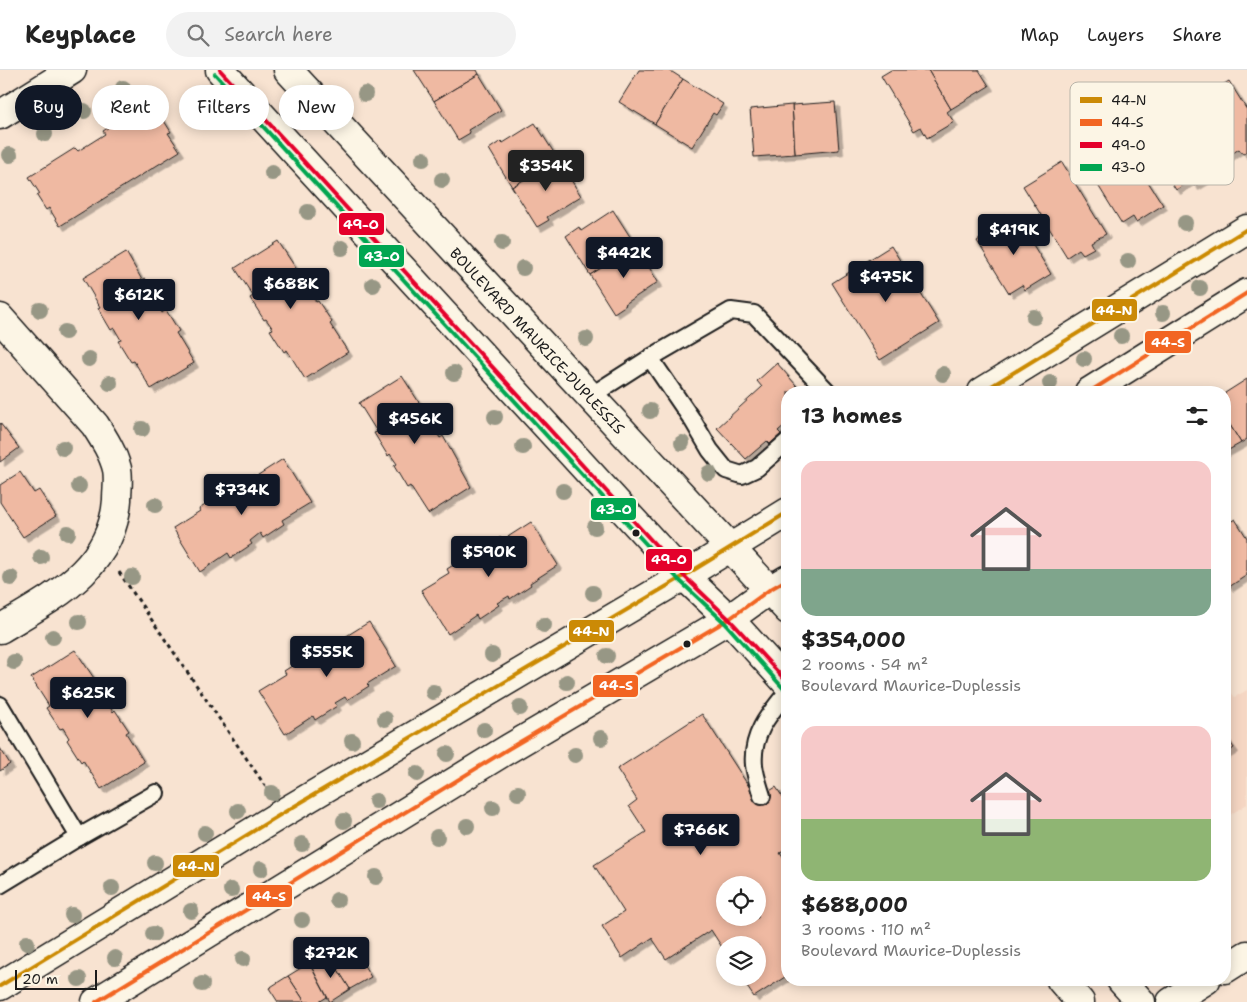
<!DOCTYPE html>
<meta charset="utf-8">
<style>
:root{--surface:#fff;--page:#f2f2f2;--text:#222;--muted:#767676;--line:#e0e0e0;--accent:#111827}
body{margin:0;font-family:"Shantell Sans",sans-serif;background:var(--page);color:var(--text);height:100vh;display:flex;flex-direction:column;font-size:19px;white-space:nowrap}
*{box-sizing:border-box;margin:0}
p{font-size:16px;color:var(--muted)}
.icon{flex:none;width:28px;height:28px;fill:none;stroke:currentColor;stroke-width:2;stroke-linecap:round;stroke-linejoin:round}
.map{position:relative;flex:1;overflow:hidden}
.drawer{position:absolute;left:781px;top:316px;width:450px;height:600px;display:flex;flex-direction:column;background:var(--surface);border-radius:20px;box-shadow:0 2px 12px #0003}
.drawer>*{flex:none}
.banner{position:absolute;left:15px;top:15px;width:475px;height:45px;display:flex;gap:10px}
.fabs{position:absolute;left:716px;top:806px;display:grid;gap:10px}
.fabs a{display:grid;place-items:center;width:50px;height:50px;border-radius:50%;background:var(--surface);box-shadow:0 2px 12px #0003;font-size:25px}
.scale{position:absolute;left:15px;bottom:12px;width:82px;box-sizing:border-box;padding-left:5px;border:2px solid #1c1c1c;border-top:0;font-size:14px;line-height:18px;white-space:nowrap;color:#1c1c1c;-webkit-text-stroke:4px #fcf5e5;paint-order:stroke}
.price{position:absolute;translate:-50% -42px;padding:0 11px;border-radius:5px;background:var(--accent);color:#fff;font-size:16px;line-height:32px;filter:drop-shadow(0 1px 2px #0008)}
.price::after{content:'';position:absolute;left:50%;top:30px;width:15px;height:11px;margin-left:-8px;background:inherit;clip-path:polygon(0 0,100% 0,50% 100%)}
.price.current{background:#222;color:#fff}
ul{padding:0;list-style:none}
li{display:grid;align-content:center;gap:10px;height:265px;padding:0 20px}
li span{display:grid;place-items:center;height:155px;border-radius:15px;color:#555}
li>.icon{margin-inline-start:auto}
span .icon{width:90px;height:90px;fill:#fffc;stroke-width:1}
li b{font-size:21px}
h2{display:flex;justify-content:space-between;align-items:center;height:60px;padding:0 20px;font-size:21px}
.pill{padding:0 18px;border-radius:22px;background:var(--surface);box-shadow:0 2px 12px #0003;font-size:18px;line-height:45px}
.pill.current{background:var(--accent);color:#fff}
header{display:flex;align-items:center;gap:30px;box-sizing:border-box;height:70px;padding:0 25px;background:var(--surface);border-bottom:1px solid var(--line)}
header strong{font-size:24px}
nav{display:flex;gap:28px;margin-inline-start:auto;font-size:18px}
.search{width:350px;height:45px;background:var(--page);display:flex;align-items:center;gap:12px;box-sizing:border-box;padding:0 18px;border-radius:28px;color:var(--muted);font-size:19px}
.map>svg:first-child{display:block}
.built{fill:#f5d6c3}
.building{fill:#efb9a2;stroke:#1c1c1c;fill-rule:evenodd;filter:url(#shadow)}
.lines{fill:none;stroke-linecap:round;stroke-linejoin:round}
.service-casing{stroke:#1c1c1c;stroke-width:20}
.minor-casing{stroke:#1c1c1c;stroke-width:31}
.tertiary-casing{stroke:#1c1c1c;stroke-width:31}
.path{stroke:#1c1c1c;stroke-width:3;stroke-dasharray:4 4;stroke-linecap:butt}
.service{stroke:#fcf5e5;stroke-width:16}
.minor{stroke:#fcf5e5;stroke-width:28}
.tertiary{stroke:#fcf5e5;stroke-width:28}
.bus-1-casing{stroke:#fcf5e5;stroke-width:8}
.bus-2-casing{stroke:#fcf5e5;stroke-width:8}
.bus-3-casing{stroke:#fcf5e5;stroke-width:8}
.bus-4-casing{stroke:#fcf5e5;stroke-width:8}
.bus-1{stroke:#cb8a06;stroke-width:4}
.bus-2{stroke:#f26522;stroke-width:4}
.bus-3{stroke:#e4002b;stroke-width:4}
.bus-4{stroke:#00a651;stroke-width:4}
.tree{fill:#979785}
.bus-dot{fill:#1c1c1c;stroke:#fcf5e5;stroke-width:2}
.labels{text-anchor:middle;stroke-width:4;stroke-linejoin:round;paint-order:stroke}
.street-label{font-size:15px;fill:#1c1c1c;stroke:#fcf5e5}
.key{fill:#fcf5e5;stroke:#b9b4a9;stroke-width:1}
.key-label{font-size:14px;fill:#1c1c1c}
.line-badge{stroke:#fcf5e5;stroke-width:2}
.badge-label{font-size:14px;text-anchor:middle;font-weight:bold;fill:#fff}
</style>
<header>
<strong>Keyplace</strong>
<div class="search"><svg class="icon" aria-label="search" viewBox="0 0 24 24"><circle cx="10" cy="10" r="6"/><path d="M15 15l6 6"/></svg>Search here</div>
<nav><a>Map</a><a>Layers</a><a>Share</a></nav>
</header>
<div class="map">
<svg width="1247" height="932" viewBox="0 0 1247 932">
<defs>
<filter id="shadow"><feDropShadow dx="4.5" dy="4.5" stdDeviation="0" flood-color="#0004"/></filter>
</defs>
<rect width="100%" height="100%" fill="#f8e3d1"/>
<filter id="ink" filterUnits="userSpaceOnUse"><feTurbulence type="fractalNoise" baseFrequency=".02" numOctaves="2"/><feDisplacementMap in="SourceGraphic" scale="10" xChannelSelector="R" yChannelSelector="G"/><feConvolveMatrix kernelMatrix="1 2 1 2 8 2 1 2 1" color-interpolation-filters="sRGB"/></filter>
<g filter="url(#ink)">
<path class="built" d="M1225,616l10,11 12,-7v114l-22,14z"/>
<g class="building">
<path d="M414,0h63l2,4 -45,27z"/>
<path d="M639,0h30l14,9 -28,45 -36,-22z"/>
<path d="M891,0h37l23,39 -4,3 7,10 -27,16 -6,-11 -7,4 -33,-55z"/>
<path d="M928,0h51l10,16 -38,23z"/>
<path d="M479,4l22,36 -33,20 2,3 -12,7 -24,-39z"/>
<path d="M683,9l40,25 -7,11 -3,-2 -21,34 -37,-23z"/>
<path d="M1229,11l18,29v42l-4,2 -4,-5 -15,10 -34,-54z"/>
<path d="M149,32l10,15 2,-1 10,16 -3,1 12,18 -120,75 -11,-18 -3,2 -9,-14 3,-2 -11,-17 46,-29 3,3 27,-17 -2,-3z"/>
<path d="M835,32l4,48 -44,4 -3,-49z"/>
<path d="M792,35l3,49 -41,3 -4,-48z"/>
<path d="M1160,43l7,11 15,-10 35,58 -23,14 -3,-6 -15,10 -32,-51 5,-4 -7,-11z"/>
<path d="M535,53l23,36 -46,28 -23,-38 12,-8 2,2z"/>
<path d="M1128,81l35,54 -27,17 -3,-5 -11,7 -26,-42 4,-3 -5,-8z"/>
<path d="M558,89l23,37 -34,21 2,3 -12,7 -25,-40z"/>
<path d="M1062,92l44,72 -15,8 3,6 -11,6 -4,-5 -12,8 -44,-71z"/>
<path d="M613,140l23,36 -46,29 -24,-39 13,-9 2,4z"/>
<path d="M1016,147l35,57 -26,16 -3,-5 -13,8 -32,-52z"/>
<path d="M278,171l19,29 2,-1 12,21 -1,1 6,11 2,-1 14,21 -2,2 18,28 -43,27 -18,-29 -3,2 -14,-22 3,-1 -7,-10 -2,1 -14,-22 3,-2 -18,-28z"/>
<path d="M636,176l22,36 -33,22 1,1 -12,8 -24,-38z"/>
<path d="M891,176l48,77 -59,37 -48,-77z"/>
<path d="M126,182l16,28 3,-2 13,22 -1,1 5,12 4,-3 13,21 -3,2 18,30 -43,26 -17,-28 -3,1 -13,-21 3,-1 -7,-12 -3,2 -13,-22 2,-1 -17,-29z"/>
<path d="M777,293l25,29h-14v30l-10,9 3,3 -11,10 -3,-3 -21,18 -29,-31 45,-41 -5,-6z"/>
<path d="M402,306l18,28 2,-1 14,22 -3,2 7,11 3,-2 28,51 -43,27 -18,-28 -3,2 -13,-22 3,-2 -7,-10 -2,2 -14,-23 3,-1 -18,-29z"/>
<path d="M1247,309v60l-6,4 -16,-26v-24z"/>
<path d="M1225,347l16,26 -16,9z"/>
<path d="M0,353l19,25 -19,14z"/>
<path d="M283,389l27,44 -28,17 2,4 -21,14 -3,-5 -10,8 2,3 -21,14 -3,-5 -28,19 -27,-44 27,-17 -1,-2 22,-14 2,2 11,-7 -2,-2 22,-13 1,2z"/>
<path d="M20,402l14,21 5,-3 17,26 -33,21 -23,-35v-17z"/>
<path d="M1235,449l12,19v37l-18,12 -4,-5v-57z"/>
<path d="M531,452l27,43 -28,18 1,2 -21,14 -1,-3 -12,7 2,2 -21,14 -2,-4 -28,19 -27,-44 28,-17 -2,-4 8,-5 14,-7 1,3 11,-7 -2,-3 22,-13 2,3z"/>
<path d="M369,552l27,44 -29,18 2,2 -22,14 -2,-3 -10,6 2,3 -22,14 -2,-4 -28,18 -27,-43 28,-17 -2,-3 22,-14 2,3 11,-7 -2,-2 22,-14 1,3z"/>
<path d="M75,580l33,49 -2,2 7,11 2,-2 14,21 -3,2 18,29 -43,27 -18,-29 -2,2 -14,-22 2,-2 -6,-10 -3,1 -14,-21 3,-2 -18,-28z"/>
<path d="M702,644l55,85 19,-12 12,18v44l-8,4 8,12v110l-34,22 -13,-19h17v-33h-33v7l-14,-22 -45,29 -14,-21 -30,20 -20,-32 22,-14 -30,-47 52,-33 -17,-26 8,-6 -20,-31zM725,815h33v33h-33z"/>
<path d="M1225,665l9,13 -9,6z"/>
<path d="M0,678l10,16 -10,7z"/>
<path d="M351,874l20,33 -21,12 -20,-32z"/>
<path d="M330,887l20,32 -20,13 -18,-34z"/>
<path d="M309,893l18,34 -8,5h-14l-17,-26z"/>
<path d="M288,906l17,26h-27l-9,-14z"/>
</g>
<g class="lines">
<defs>
<g id="service">
<path d="M650,288l43,63 17,29 16,20 16,5 15,-7 31,-27"/>
<path d="M589,327l61,-39 81,-47 23,3 74,78"/>
<path d="M0,635l79,132 -79,48"/>
<path d="M762,726c-3,-10 -7,-21 -8,-31 -3,-31 16,-52 34,-74"/>
<path d="M79,767l77,-44"/>
</g>
<g id="minor">
<path d="M0,45l72,-45"/>
<path d="M0,248l95,107c9,14 18,28 22,44 2,10 0,21 0,31 -5,69 -64,97 -117,129"/>
<path d="M1225,899l22,-14"/>
<path d="M1171,932l35,-22"/>
</g>
<g id="tertiary">
<path d="M220,0l464,506 45,43 59,65"/>
<path d="M288,0l500,540"/>
<path d="M982,322l265,-163"/>
<path d="M1089,322l158,-99"/>
<path d="M1061,910l19,22"/>
<path d="M1121,910l20,22"/>
<path d="M0,916l283,-173 401,-237 104,-64"/>
<path d="M96,932l412,-253 221,-130 40,-29 19,-11"/>
</g>
</defs>
<use href="#service" class="service-casing"/>
<use href="#minor" class="minor-casing"/>
<use href="#tertiary" class="tertiary-casing"/>
<g class="path">
<path d="M119,502l149,218"/>
<path d="M788,727v1"/>
</g>
<use href="#service" class="service"/>
<use href="#minor" class="minor"/>
<use href="#tertiary" class="tertiary"/>
<defs>
<g id="bus-1">
<path d="M982,322l265,-163"/>
<path d="M0,916l283,-173 401,-237 104,-64"/>
</g>
<g id="bus-2">
<path d="M1089,322l158,-99"/>
<path d="M96,932l412,-253 221,-130 40,-29 19,-11"/>
</g>
<path id="bus-3" d="M220,0l464,506 45,43 59,64"/>
<path id="bus-4" d="M215,4l464,506 46,43 58,65"/>
</defs>
<use href="#bus-1" class="bus-1-casing"/>
<use href="#bus-2" class="bus-2-casing"/>
<use href="#bus-3" class="bus-3-casing"/>
<use href="#bus-4" class="bus-4-casing"/>
<use href="#bus-1" class="bus-1"/>
<use href="#bus-2" class="bus-2"/>
<use href="#bus-3" class="bus-3"/>
<use href="#bus-4" class="bus-4"/>
</g>
<g class="tree">
<circle cx="123" cy="18" r="8"/>
<circle cx="365" cy="24" r="8"/>
<circle cx="84" cy="41" r="8"/>
<circle cx="45" cy="64" r="8"/>
<circle cx="10" cy="85" r="8"/>
<circle cx="423" cy="89" r="8"/>
<circle cx="272" cy="103" r="8"/>
<circle cx="442" cy="110" r="8"/>
<circle cx="308" cy="142" r="8"/>
<circle cx="1185" cy="153" r="8"/>
<circle cx="502" cy="173" r="8"/>
<circle cx="342" cy="178" r="8"/>
<circle cx="1128" cy="191" r="8"/>
<circle cx="523" cy="198" r="8"/>
<circle cx="373" cy="215" r="8"/>
<circle cx="1200" cy="218" r="8"/>
<circle cx="40" cy="240" r="8"/>
<circle cx="1163" cy="243" r="8"/>
<circle cx="1034" cy="247" r="8"/>
<circle cx="65" cy="262" r="8"/>
<circle cx="1121" cy="266" r="8"/>
<circle cx="586" cy="269" r="8"/>
<circle cx="89" cy="289" r="8"/>
<circle cx="1084" cy="289" r="8"/>
<circle cx="454" cy="303" r="8"/>
<circle cx="943" cy="304" r="8"/>
<circle cx="110" cy="313" r="8"/>
<circle cx="1050" cy="313" r="8"/>
<circle cx="650" cy="341" r="8"/>
<circle cx="495" cy="347" r="8"/>
<circle cx="142" cy="359" r="8"/>
<circle cx="682" cy="373" r="8"/>
<circle cx="523" cy="377" r="8"/>
<circle cx="63" cy="378" r="8"/>
<circle cx="709" cy="403" r="8"/>
<circle cx="79" cy="416" r="8"/>
<circle cx="563" cy="421" r="8"/>
<circle cx="155" cy="435" r="8"/>
<circle cx="595" cy="457" r="8"/>
<circle cx="68" cy="463" r="8"/>
<circle cx="41" cy="487" r="8"/>
<circle cx="132" cy="507" r="8"/>
<circle cx="11" cy="508" r="8"/>
<circle cx="593" cy="523" r="8"/>
<circle cx="79" cy="552" r="8"/>
<circle cx="544" cy="555" r="8"/>
<circle cx="53" cy="567" r="8"/>
<circle cx="492" cy="585" r="8"/>
<circle cx="607" cy="586" r="8"/>
<circle cx="14" cy="592" r="8"/>
<circle cx="567" cy="612" r="8"/>
<circle cx="433" cy="622" r="8"/>
<circle cx="520" cy="638" r="8"/>
<circle cx="385" cy="649" r="8"/>
<circle cx="484" cy="660" r="8"/>
<circle cx="601" cy="668" r="8"/>
<circle cx="352" cy="671" r="8"/>
<circle cx="447" cy="684" r="8"/>
<circle cx="575" cy="685" r="8"/>
<circle cx="417" cy="704" r="8"/>
<circle cx="272" cy="723" r="8"/>
<circle cx="518" cy="723" r="8"/>
<circle cx="376" cy="731" r="8"/>
<circle cx="493" cy="738" r="8"/>
<circle cx="238" cy="741" r="8"/>
<circle cx="344" cy="751" r="8"/>
<circle cx="467" cy="756" r="8"/>
<circle cx="205" cy="763" r="8"/>
<circle cx="437" cy="767" r="8"/>
<circle cx="302" cy="774" r="8"/>
<circle cx="155" cy="793" r="8"/>
<circle cx="261" cy="799" r="8"/>
<circle cx="376" cy="807" r="8"/>
<circle cx="112" cy="818" r="8"/>
<circle cx="231" cy="820" r="8"/>
<circle cx="337" cy="830" r="8"/>
<circle cx="191" cy="841" r="8"/>
<circle cx="72" cy="845" r="8"/>
<circle cx="302" cy="850" r="8"/>
<circle cx="153" cy="864" r="8"/>
<circle cx="27" cy="873" r="8"/>
<circle cx="115" cy="888" r="8"/>
<circle cx="243" cy="889" r="8"/>
<circle cx="79" cy="909" r="8"/>
<circle cx="202" cy="914" r="8"/>
</g>
</g>
<g class="bus-dot">
<circle cx="636" cy="463" r="4.5"/>
<circle cx="687" cy="574" r="4.5"/>
</g>
<g class="labels">
<g class="street-label">
<text transform="translate(537 271) rotate(47)" y="5">BOULEVARD MAURICE-DUPLESSIS</text>
</g>
</g>
<rect x="1070" y="12" width="164" height="103" rx="8" class="key"/>
<rect x="1080" y="27" width="22" height="6" fill="#cb8a06"/>
<rect x="1080" y="49" width="22" height="7" fill="#f26522"/>
<rect x="1080" y="72" width="22" height="6" fill="#e4002b"/>
<rect x="1080" y="94" width="22" height="7" fill="#00a651"/>
<g class="key-label">
<text x="1111" y="35">44-N</text>
<text x="1111" y="57">44-S</text>
<text x="1111" y="80">49-O</text>
<text x="1111" y="102">43-O</text>
</g>
<g class="line-badge">
<rect x="338" y="142" width="47" height="24" rx="5" fill="#e4002b"/>
<rect x="358" y="174" width="47" height="24" rx="5" fill="#00a651"/>
<rect x="1091" y="228" width="47" height="24" rx="5" fill="#cb8a06"/>
<rect x="1144" y="260" width="48" height="24" rx="5" fill="#f26522"/>
<rect x="590" y="427" width="47" height="24" rx="5" fill="#00a651"/>
<rect x="645" y="478" width="48" height="24" rx="5" fill="#e4002b"/>
<rect x="568" y="549" width="47" height="24" rx="5" fill="#cb8a06"/>
<rect x="592" y="604" width="47" height="24" rx="5" fill="#f26522"/>
<rect x="172" y="784" width="48" height="24" rx="5" fill="#cb8a06"/>
<rect x="245" y="814" width="48" height="24" rx="5" fill="#f26522"/>
</g>
<g class="badge-label">
<text x="361" y="159">49-O</text>
<text x="382" y="191">43-O</text>
<text x="1114" y="245">44-N</text>
<text x="1168" y="277">44-S</text>
<text x="614" y="444">43-O</text>
<text x="669" y="494">49-O</text>
<text x="591" y="566">44-N</text>
<text x="616" y="620">44-S</text>
<text x="196" y="801">44-N</text>
<text x="269" y="831">44-S</text>
</g>
</svg>
<div class="fabs">
<a><svg class="icon" aria-label="locate" viewBox="0 0 24 24"><circle cx="12" cy="12" r="6"/><path d="M12 2v4M12 18v4M2 12h4M18 12h4"/></svg></a>
<a><svg class="icon" aria-label="layers" viewBox="0 0 24 24"><path d="M12 4l9 5-9 5-9-5zM3 14l9 5 9-5"/></svg></a>
</div>
<div class="scale">20 m</div>
<b class="price current" style="left:546px;top:122px">$354K</b>
<b class="price" style="left:1014px;top:186px">$419K</b>
<b class="price" style="left:624px;top:209px">$442K</b>
<b class="price" style="left:886px;top:233px">$475K</b>
<b class="price" style="left:291px;top:240px">$688K</b>
<b class="price" style="left:139px;top:251px">$612K</b>
<b class="price" style="left:415px;top:375px">$456K</b>
<b class="price" style="left:242px;top:446px">$734K</b>
<b class="price" style="left:489px;top:508px">$590K</b>
<b class="price" style="left:327px;top:608px">$555K</b>
<b class="price" style="left:88px;top:649px">$625K</b>
<b class="price" style="left:701px;top:786px">$766K</b>
<b class="price" style="left:331px;top:909px">$272K</b>
<div class="banner">
<a class="pill current">Buy</a>
<a class="pill">Rent</a>
<a class="pill">Filters</a>
<a class="pill">New</a>
</div>
<section class="drawer">
<h2>13 homes<svg class="icon" aria-label="filters" viewBox="0 0 24 24"><path d="M4 7h16M4 17h16"/><circle cx="9" cy="7" r="2"/><circle cx="15" cy="17" r="2"/></svg></h2>
<ul>
<li><span style="background:linear-gradient(#f6c9c9 70%,#7fa58c 0)"><svg class="icon" aria-label="home" viewBox="0 0 24 24"><path d="M3 11l9-7 9 7M6 9v11h12V9"/></svg></span><div><b>$354,000</b><p>2 rooms · 54 m²</p><p>Boulevard Maurice-Duplessis</p></div></li>
<li><span style="background:linear-gradient(#f6c9c9 60%,#8fb573 0)"><svg class="icon" aria-label="home" viewBox="0 0 24 24"><path d="M3 11l9-7 9 7M6 9v11h12V9"/></svg></span><div><b>$688,000</b><p>3 rooms · 110 m²</p><p>Boulevard Maurice-Duplessis</p></div></li>
</ul>
</section>
</div>
